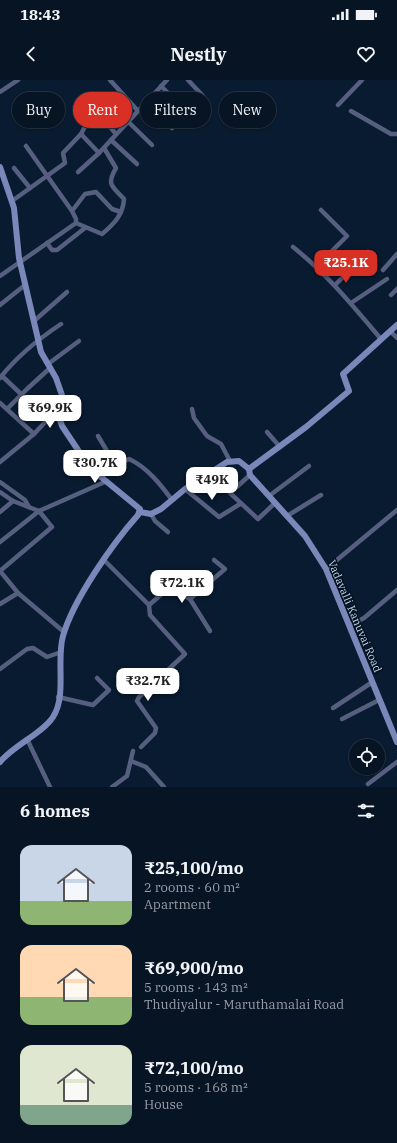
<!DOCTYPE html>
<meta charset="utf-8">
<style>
:root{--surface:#071424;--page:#152131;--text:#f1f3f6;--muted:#989ea6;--line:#283341;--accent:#d93025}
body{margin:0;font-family:"IBM Plex Serif",serif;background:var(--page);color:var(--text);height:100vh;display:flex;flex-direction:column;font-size:15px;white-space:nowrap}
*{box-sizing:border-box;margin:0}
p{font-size:13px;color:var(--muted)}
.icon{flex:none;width:22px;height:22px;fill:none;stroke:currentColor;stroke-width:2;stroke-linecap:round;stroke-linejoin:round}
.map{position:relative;height:707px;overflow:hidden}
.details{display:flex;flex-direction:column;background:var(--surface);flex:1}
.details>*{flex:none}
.guide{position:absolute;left:12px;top:12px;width:373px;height:36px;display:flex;gap:8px}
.tools{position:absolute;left:349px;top:659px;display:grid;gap:8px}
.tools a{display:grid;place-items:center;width:36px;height:36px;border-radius:50%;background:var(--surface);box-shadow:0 1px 3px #0004,0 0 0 1px var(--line);font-size:20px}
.price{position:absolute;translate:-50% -34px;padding:0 9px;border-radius:8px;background:#fff;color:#222;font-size:13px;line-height:26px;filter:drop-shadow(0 1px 2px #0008)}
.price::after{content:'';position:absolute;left:50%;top:24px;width:12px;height:9px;margin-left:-6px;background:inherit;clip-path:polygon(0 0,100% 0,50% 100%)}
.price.selected{background:var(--accent);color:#fff}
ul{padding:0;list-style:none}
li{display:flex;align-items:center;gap:12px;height:100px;padding:0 20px}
li span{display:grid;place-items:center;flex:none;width:112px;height:80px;border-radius:12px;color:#555}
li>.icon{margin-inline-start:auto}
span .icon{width:48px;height:48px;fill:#fffc;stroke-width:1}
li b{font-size:17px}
h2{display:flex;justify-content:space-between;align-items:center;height:48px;padding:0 20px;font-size:17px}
.tag{padding:0 14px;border-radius:18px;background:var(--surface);box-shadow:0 1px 3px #0004,0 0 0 1px var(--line);font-size:14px;line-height:36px}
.tag.selected{background:var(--accent);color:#fff}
.status{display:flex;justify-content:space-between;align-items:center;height:28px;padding:0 20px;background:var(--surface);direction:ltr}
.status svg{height:11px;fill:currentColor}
header{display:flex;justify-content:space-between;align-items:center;height:52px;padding:0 20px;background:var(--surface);font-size:18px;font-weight:700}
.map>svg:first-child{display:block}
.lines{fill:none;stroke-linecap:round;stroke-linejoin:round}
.street{stroke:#565f7f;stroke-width:4.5}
.secondary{stroke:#7987b9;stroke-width:6}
.labels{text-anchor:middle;stroke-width:3;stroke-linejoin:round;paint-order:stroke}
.street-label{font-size:11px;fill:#c7d3e1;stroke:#021225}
</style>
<div class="status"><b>18:43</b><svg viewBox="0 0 49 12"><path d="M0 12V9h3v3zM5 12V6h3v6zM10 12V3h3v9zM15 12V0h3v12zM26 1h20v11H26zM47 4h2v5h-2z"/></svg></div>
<header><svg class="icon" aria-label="back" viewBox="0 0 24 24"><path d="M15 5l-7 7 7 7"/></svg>Nestly<svg class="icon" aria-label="heart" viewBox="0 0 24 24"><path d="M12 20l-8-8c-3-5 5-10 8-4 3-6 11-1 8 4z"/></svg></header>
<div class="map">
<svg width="397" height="707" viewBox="0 0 397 707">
<rect width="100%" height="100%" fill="#091b30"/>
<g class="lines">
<g class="street">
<path d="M110,0l28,31 29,-31"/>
<path d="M188,0l15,16"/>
<path d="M161,6l26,26"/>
<path d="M0,12l18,-12"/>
<path d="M108,22l44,43"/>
<path d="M144,25l28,23"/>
<path d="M338,25l24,-25"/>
<path d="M351,31l40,23h6"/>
<path d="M81,54l18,19"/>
<path d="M111,60l26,24"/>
<path d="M14,88l16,20"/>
<path d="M78,92l21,-19 39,-42"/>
<path d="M12,121l53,-38 -2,-10 18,-19 12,-22 4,-1 19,23"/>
<path d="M72,131l13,-17 11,-2 16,17 9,3"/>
<path d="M76,143l26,11c12,-10 21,-19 22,-35 -12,-13 -18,-14 -8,-31l-12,-20"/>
<path d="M47,163l5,7h5l28,-22"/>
<path d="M293,167c34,27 60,59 88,92"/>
<path d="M317,186l30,-30 -26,-26"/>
<path d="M383,190l14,-16"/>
<path d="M0,196l76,-53v-4l-4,-8 -46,-65"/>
<path d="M335,205l33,-33"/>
<path d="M391,215l6,-6"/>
<path d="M351,223l36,-24"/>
<path d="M0,225l25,-20"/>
<path d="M34,241l33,-29"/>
<path d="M390,251l7,7"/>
<path d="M48,284l31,-23"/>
<path d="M2,296l19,18"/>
<path d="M0,298c17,-22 37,-38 61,-54"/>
<path d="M0,323l34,31"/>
<path d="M7,329l20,-20 23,-21"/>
<path d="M192,329l2,9 13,18 14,8 9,17"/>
<path d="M267,352l13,15"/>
<path d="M98,356l12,20 3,11"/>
<path d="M0,382l34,-28 30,-32"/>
<path d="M250,395l-20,18 28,26 17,-16"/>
<path d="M101,397l12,-10 16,-8c18,8 32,26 43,41"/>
<path d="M0,402l25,18 4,7"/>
<path d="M185,409l34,28 21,-13"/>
<path d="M0,412l13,9 26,10 68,-30"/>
<path d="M269,416l40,-30"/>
<path d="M0,432l13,-11"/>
<path d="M151,434l4,7 13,11"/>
<path d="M287,436l34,-21"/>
<path d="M0,462l39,-31 13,16 -52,44"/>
<path d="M104,480l45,45 1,10 35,39 -46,43 -2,4 19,27 -1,5 -14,14"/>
<path d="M326,489l71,-59"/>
<path d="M0,491l18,22 46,39"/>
<path d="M156,498l34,21 20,32"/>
<path d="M190,519l35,-30 -11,-9"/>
<path d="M0,524l18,-11"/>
<path d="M149,525l20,-17"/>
<path d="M350,545l14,-7 33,-28"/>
<path d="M0,589l27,-20 6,-1 14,9 14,-5"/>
<path d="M58,617l35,8 16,-15 -12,-12"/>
<path d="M333,628l38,-25"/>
<path d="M342,639l37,-19"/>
<path d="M27,659l23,48"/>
<path d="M131,681l15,6 18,20"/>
<path d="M368,704l29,-22"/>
<path d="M112,707l15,-11 6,-25"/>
</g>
<g class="secondary">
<path d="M0,87l14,41 5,50 22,94 15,26 8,23 -4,19 2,6 28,42 50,41 -2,6c-25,28 -65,85 -75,121 -7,24 4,60 -10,81 -10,16 -39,28 -53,45"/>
<path d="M249,389l1,6 55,61 21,33 71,173"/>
<path d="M249,389l57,-42 43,-36 -6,-17 54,-49"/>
<path d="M140,432l11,2 10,-5 24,-20 42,-27 12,-1 10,8"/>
</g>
</g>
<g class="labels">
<g class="street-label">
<text transform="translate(355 536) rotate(67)" y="4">Vadavalli Kanuvai Road</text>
</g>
</g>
</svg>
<div class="tools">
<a><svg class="icon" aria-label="locate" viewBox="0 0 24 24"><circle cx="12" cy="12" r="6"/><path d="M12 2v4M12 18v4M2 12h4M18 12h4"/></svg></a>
</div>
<b class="price selected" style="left:346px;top:204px">₹25.1K</b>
<b class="price" style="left:50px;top:349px">₹69.9K</b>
<b class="price" style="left:95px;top:404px">₹30.7K</b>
<b class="price" style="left:212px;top:421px">₹49K</b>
<b class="price" style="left:182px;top:524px">₹72.1K</b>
<b class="price" style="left:148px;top:622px">₹32.7K</b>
<div class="guide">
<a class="tag">Buy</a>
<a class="tag selected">Rent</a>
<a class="tag">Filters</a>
<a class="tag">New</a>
</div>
</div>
<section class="details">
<h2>6 homes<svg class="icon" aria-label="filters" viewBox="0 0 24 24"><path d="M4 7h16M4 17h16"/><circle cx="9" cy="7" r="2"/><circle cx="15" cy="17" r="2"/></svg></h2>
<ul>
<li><span style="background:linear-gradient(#c9d6e8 70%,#8fb573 0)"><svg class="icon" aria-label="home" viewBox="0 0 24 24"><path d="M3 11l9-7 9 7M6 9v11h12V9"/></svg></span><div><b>₹25,100/mo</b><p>2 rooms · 60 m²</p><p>Apartment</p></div></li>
<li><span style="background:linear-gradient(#ffd9b3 65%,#8fb573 0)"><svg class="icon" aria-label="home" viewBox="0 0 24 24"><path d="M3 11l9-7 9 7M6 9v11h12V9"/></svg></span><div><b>₹69,900/mo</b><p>5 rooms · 143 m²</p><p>Thudiyalur - Maruthamalai Road</p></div></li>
<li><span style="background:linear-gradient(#dfe7d0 75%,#7fa58c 0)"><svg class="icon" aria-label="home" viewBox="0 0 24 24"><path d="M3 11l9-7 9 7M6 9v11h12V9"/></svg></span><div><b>₹72,100/mo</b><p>5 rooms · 168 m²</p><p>House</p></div></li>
</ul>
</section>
